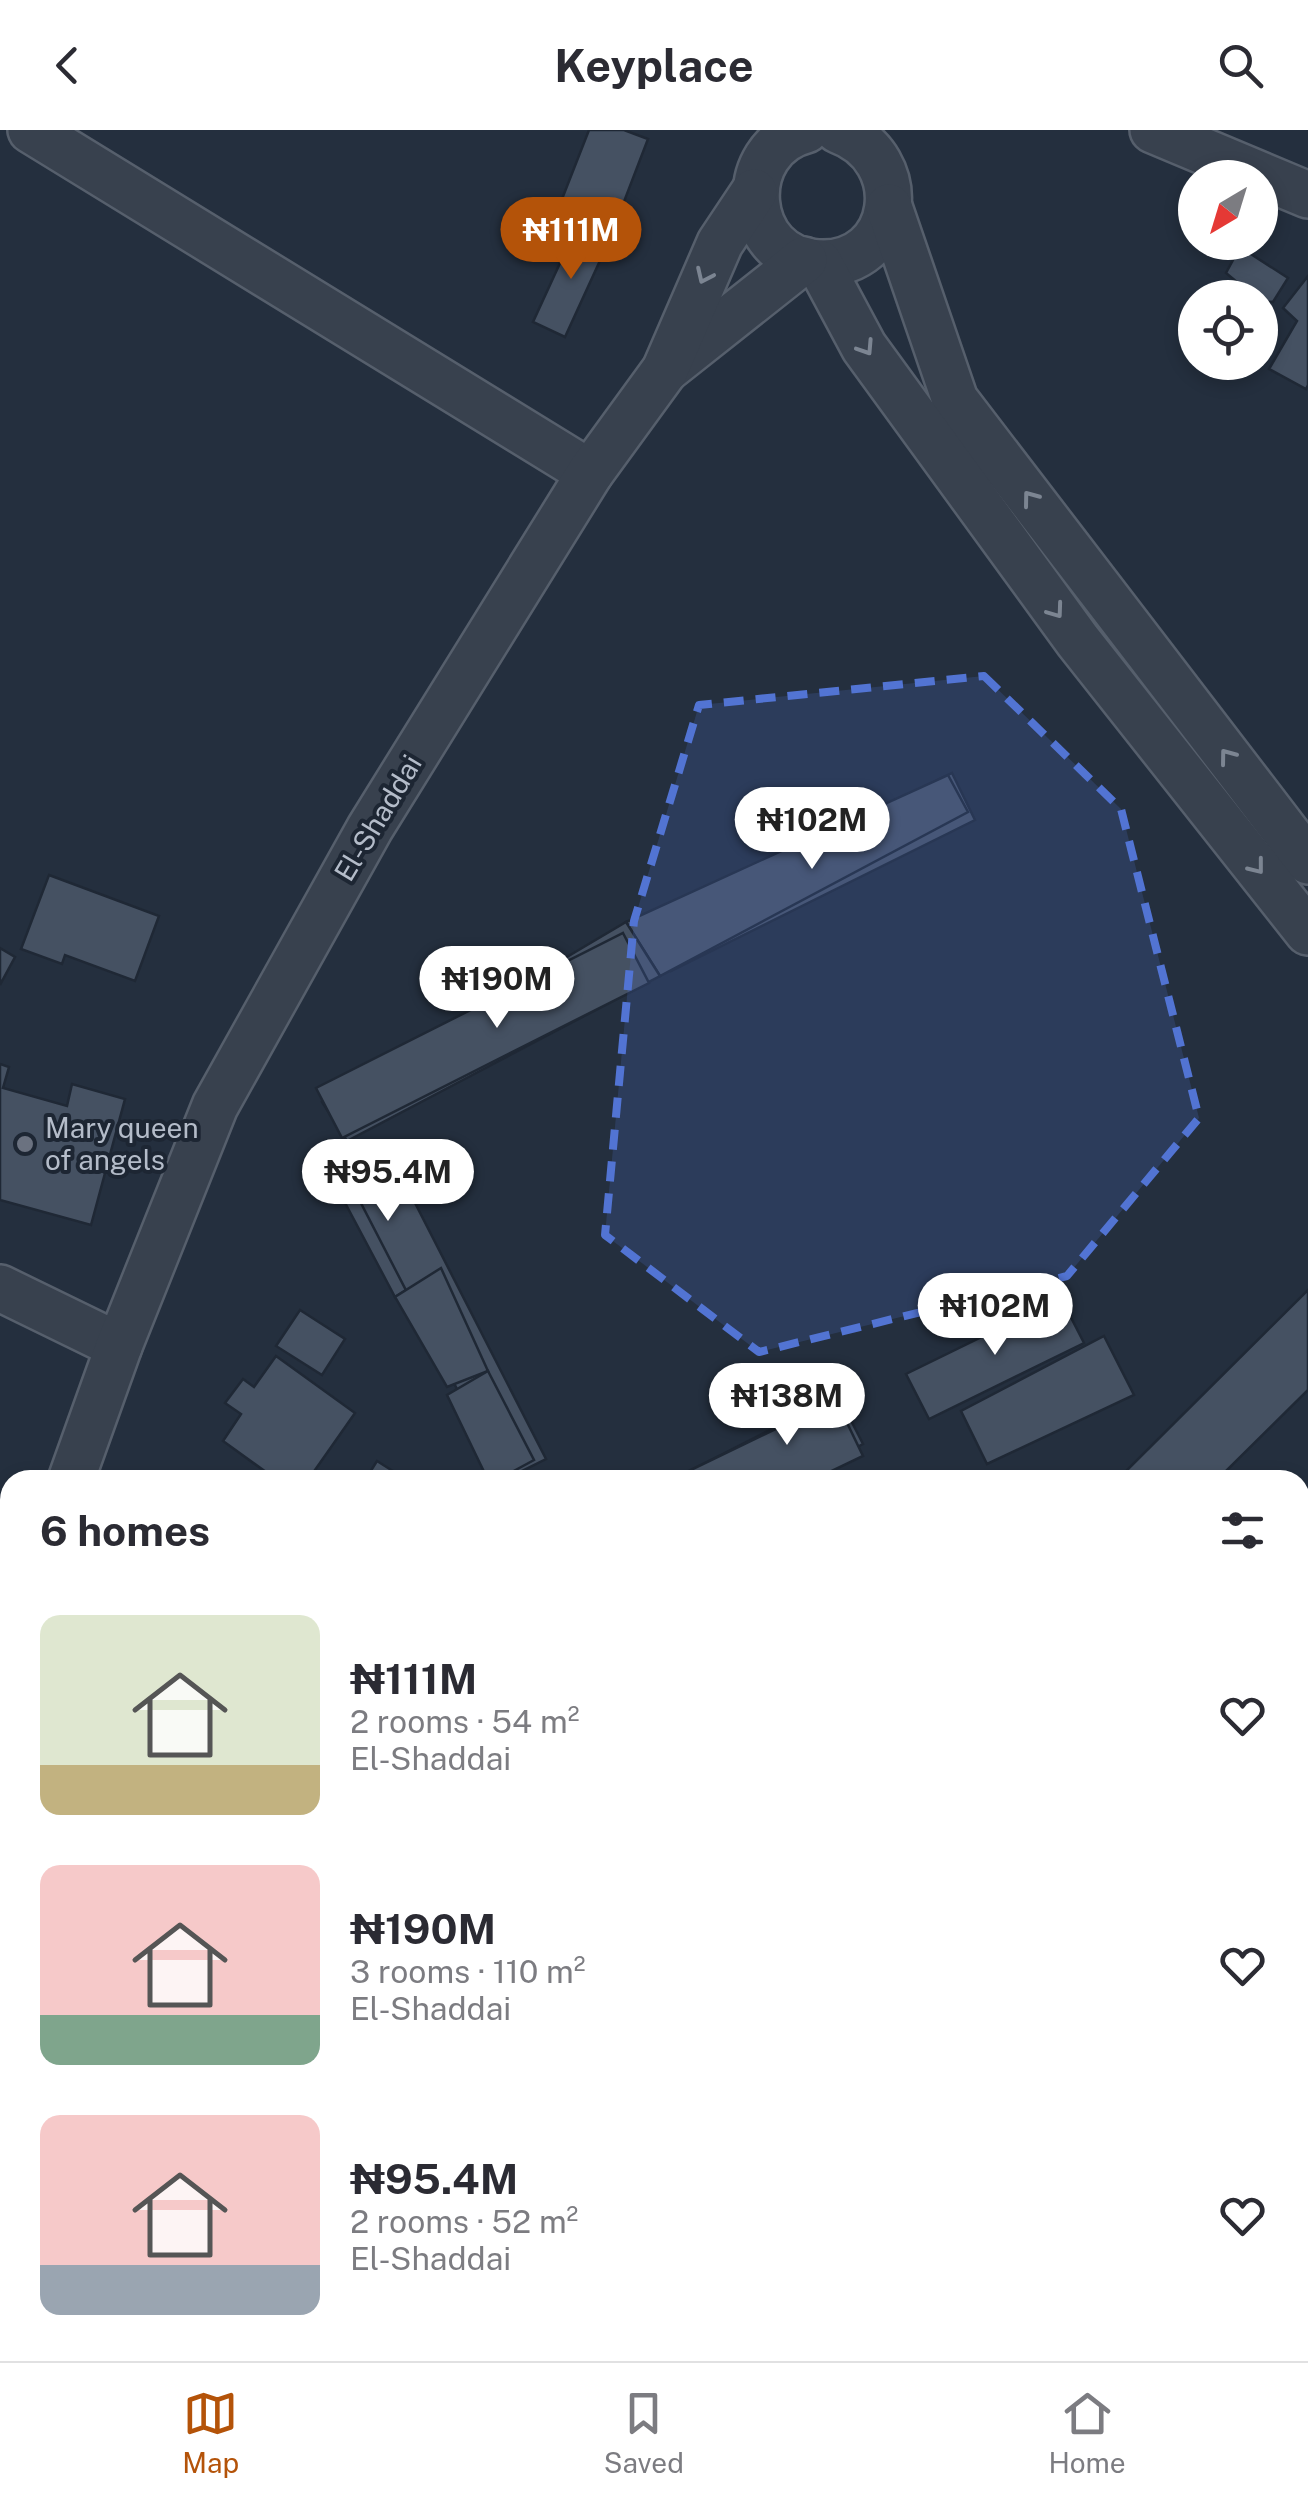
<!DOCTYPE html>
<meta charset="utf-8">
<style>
:root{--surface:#fff;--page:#f2f2f3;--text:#2b2b33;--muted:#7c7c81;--line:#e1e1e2;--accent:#b45309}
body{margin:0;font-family:"Public Sans",sans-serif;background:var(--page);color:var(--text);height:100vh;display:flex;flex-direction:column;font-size:38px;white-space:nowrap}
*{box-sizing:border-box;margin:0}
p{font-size:32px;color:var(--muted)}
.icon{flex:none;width:55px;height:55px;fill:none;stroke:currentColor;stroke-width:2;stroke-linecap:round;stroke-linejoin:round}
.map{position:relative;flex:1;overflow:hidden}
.panel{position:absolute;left:0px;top:1340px;width:1310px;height:892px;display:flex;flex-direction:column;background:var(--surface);border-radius:30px 30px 0 0;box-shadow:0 5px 15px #0003}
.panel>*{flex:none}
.needle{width:65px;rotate:218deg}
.controls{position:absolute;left:1178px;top:30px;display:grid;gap:20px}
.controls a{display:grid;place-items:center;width:100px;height:100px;border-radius:50%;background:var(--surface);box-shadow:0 5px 15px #0003;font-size:50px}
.price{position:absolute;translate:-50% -85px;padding:0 22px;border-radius:35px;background:#fff;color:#222;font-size:32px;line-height:65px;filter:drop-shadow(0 2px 5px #0008)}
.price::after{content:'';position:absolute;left:50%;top:60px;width:30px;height:22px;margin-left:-15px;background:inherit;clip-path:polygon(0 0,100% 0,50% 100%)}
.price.on{background:var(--accent);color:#fff}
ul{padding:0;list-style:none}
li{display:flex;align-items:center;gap:30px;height:250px;padding:0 40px}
li span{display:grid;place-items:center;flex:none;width:280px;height:200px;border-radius:20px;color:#555}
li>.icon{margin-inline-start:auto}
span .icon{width:120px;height:120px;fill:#fffc;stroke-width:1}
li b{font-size:42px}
h2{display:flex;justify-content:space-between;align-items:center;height:120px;padding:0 40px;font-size:42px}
header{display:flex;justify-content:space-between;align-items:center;height:130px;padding:0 40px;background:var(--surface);font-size:45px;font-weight:700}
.tab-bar{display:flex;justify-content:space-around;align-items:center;height:140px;border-top:2px solid var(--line);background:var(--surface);font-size:28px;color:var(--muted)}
.tab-bar a{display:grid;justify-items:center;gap:5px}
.tab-bar .on{color:var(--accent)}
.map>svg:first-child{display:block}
.building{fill:#455162;stroke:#1f2835;stroke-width:2.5}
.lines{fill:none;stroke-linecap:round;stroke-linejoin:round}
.minor-casing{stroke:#565f6c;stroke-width:50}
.minor{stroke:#38414e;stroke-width:45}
.oneway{stroke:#7c8592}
.marked{fill:#5274d3;fill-opacity:0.2;stroke:#5274d3;stroke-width:8;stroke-dasharray:20 12;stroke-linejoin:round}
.worship-dot{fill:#6b7280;stroke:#1d2633;stroke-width:4}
.labels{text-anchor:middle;stroke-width:8;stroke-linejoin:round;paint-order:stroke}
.street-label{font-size:28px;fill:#b4bcc9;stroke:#1d2633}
.poi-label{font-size:28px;fill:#b4bcc9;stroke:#1d2633;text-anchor:start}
</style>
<header><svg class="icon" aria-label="back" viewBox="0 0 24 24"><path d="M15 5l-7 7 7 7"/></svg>Keyplace<svg class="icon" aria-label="search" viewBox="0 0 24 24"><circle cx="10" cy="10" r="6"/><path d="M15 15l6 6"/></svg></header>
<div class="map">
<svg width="1308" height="2231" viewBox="0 0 1308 2231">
<rect width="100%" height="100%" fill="#242f3e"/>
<g class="building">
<path d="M589,0h35l24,9 -31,81 -55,-21z"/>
<path d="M577,96l32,15 -44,96 -32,-15z"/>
<path d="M1240,117l48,31 -15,24 -41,-4 6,-15 -12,-10z"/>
<path d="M1308,146v109l-2,4 -37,-20 28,-48 -14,-13z"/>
<path d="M952,643l23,47 -304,151 -23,-47z"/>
<path d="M948,645l20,37 -308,164 -34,-54z"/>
<path d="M49,745l110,41 -24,65 -70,-26 -3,9 -41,-15z"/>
<path d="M626,792l34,54 -313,165 -25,-39z"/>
<path d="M623,803l26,50 -307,155 -26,-50z"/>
<path d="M0,818l15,9 -15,28z"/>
<path d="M0,934l9,3 -6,21 64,18 5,-22 53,15 -34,126 -91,-25z"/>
<path d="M384,1023l57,115 -46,29 -61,-115z"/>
<path d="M391,1026l155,303 -42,21 -156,-302z"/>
<path d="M441,1138l47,103 -41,16 -52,-90z"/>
<path d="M1308,1160v100l-91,90h-100z"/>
<path d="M1061,1168l23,45 -155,76 -23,-45z"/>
<path d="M300,1180l45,29 -23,36 -46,-29z"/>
<path d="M1104,1206l30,59 -147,69 -26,-53z"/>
<path d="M276,1226l79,57 -47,67h-31l-54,-39 18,-27 -16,-11 18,-24 11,8z"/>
<path d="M488,1241l46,89 -37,20h-9l-41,-85z"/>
<path d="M838,1265l25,49 -70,36h-121z"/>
<path d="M836,1270l27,56 -50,24h-143z"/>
<path d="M377,1331l30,19h-42z"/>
<path d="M1308,2208v23h-2l-6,-6z"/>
<path d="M282,2222h97l-1,9h-65z"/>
<path d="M831,2222h109l-4,9h-109z"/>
<path d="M981,2222h26l12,9h-44z"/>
<path d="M1044,2222h19l12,9h-37z"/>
</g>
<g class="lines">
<defs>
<g id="minor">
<path d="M31,0l559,343"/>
<path d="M806,0c-72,18 -64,129 12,133 82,4 97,-105 20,-133"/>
<path d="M1153,0l155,65"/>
<path d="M889,77l66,193 353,461"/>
<path d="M819,133l45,84 214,294 230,291"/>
<path d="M665,240l139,-110"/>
<path d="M0,1158l119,58"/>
<path d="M71,1350l48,-134 96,-240 155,-278 220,-355 75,-103 55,-127 34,-51"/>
<path d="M0,1548l10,-28"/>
<path d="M461,2231l2,-9"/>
</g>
</defs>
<use href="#minor" class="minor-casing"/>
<use href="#minor" class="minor"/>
</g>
<defs><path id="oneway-chevron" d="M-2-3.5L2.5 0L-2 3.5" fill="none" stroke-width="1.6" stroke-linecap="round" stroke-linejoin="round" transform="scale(2.5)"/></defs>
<g class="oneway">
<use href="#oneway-chevron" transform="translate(704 146) rotate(115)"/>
<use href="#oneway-chevron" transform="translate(866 218) rotate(57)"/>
<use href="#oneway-chevron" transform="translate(1030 368) rotate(-127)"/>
<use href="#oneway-chevron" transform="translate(1056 481) rotate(54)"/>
<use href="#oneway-chevron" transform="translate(1227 626) rotate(-127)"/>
<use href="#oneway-chevron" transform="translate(1257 737) rotate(52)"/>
</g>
<path class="marked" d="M984,546l137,133 78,309 -132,158 -308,76 -154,-117 29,-314 65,-216z"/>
<circle class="worship-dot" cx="25" cy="1014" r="10"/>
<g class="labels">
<g class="street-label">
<text transform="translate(378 688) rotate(-59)" y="10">El-Shaddai</text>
</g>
<g class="poi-label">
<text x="45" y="1008">Mary queen<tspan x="45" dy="32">of angels</tspan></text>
</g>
</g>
</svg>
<div class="controls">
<a><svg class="needle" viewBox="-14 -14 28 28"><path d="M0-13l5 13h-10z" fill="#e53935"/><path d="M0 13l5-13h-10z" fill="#7c7c81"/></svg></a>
<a><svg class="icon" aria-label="locate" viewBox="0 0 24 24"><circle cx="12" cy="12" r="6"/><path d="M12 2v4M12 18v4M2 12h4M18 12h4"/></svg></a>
</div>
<b class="price on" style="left:571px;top:152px">₦111M</b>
<b class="price" style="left:812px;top:742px">₦102M</b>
<b class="price" style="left:497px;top:901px">₦190M</b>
<b class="price" style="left:388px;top:1094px">₦95.4M</b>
<b class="price" style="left:995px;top:1228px">₦102M</b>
<b class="price" style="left:787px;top:1318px">₦138M</b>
<section class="panel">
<h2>6 homes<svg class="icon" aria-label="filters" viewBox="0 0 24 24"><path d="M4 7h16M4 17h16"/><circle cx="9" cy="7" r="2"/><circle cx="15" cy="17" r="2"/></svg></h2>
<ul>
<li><span style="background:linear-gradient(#dfe7d0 75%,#c2b280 0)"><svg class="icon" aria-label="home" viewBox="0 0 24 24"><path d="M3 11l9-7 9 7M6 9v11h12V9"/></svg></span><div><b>₦111M</b><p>2 rooms · 54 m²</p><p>El-Shaddai</p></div><svg class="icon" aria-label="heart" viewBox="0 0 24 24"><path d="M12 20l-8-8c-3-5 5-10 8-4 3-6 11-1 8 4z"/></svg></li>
<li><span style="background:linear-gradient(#f6c9c9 75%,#7fa58c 0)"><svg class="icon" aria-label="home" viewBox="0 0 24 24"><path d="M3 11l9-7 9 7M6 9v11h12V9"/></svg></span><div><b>₦190M</b><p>3 rooms · 110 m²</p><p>El-Shaddai</p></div><svg class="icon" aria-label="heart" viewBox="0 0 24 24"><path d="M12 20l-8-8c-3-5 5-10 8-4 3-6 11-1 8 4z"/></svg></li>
<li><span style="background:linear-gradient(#f6c9c9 75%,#9aa5b1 0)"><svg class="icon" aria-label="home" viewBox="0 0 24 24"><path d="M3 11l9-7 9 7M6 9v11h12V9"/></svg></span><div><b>₦95.4M</b><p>2 rooms · 52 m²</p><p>El-Shaddai</p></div><svg class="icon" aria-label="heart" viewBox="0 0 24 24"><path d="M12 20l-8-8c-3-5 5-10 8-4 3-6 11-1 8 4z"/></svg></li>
</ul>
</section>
</div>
<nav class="tab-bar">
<a class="on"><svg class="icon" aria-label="map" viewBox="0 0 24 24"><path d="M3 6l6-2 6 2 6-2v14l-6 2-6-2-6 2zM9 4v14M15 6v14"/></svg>Map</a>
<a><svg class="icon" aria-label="saved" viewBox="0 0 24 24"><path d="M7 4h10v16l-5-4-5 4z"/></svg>Saved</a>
<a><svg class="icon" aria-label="home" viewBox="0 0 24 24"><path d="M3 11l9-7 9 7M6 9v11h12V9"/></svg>Home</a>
</nav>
